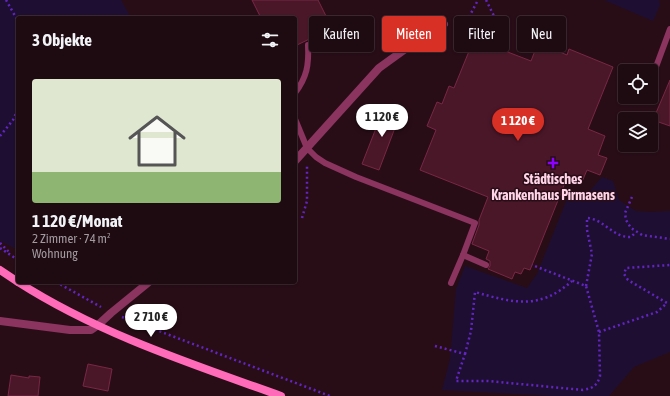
<!DOCTYPE html>
<html lang="de">
<meta charset="utf-8">
<style>
:root{--surface:#1e0a11;--page:#2b181f;--text:#f1f3f6;--muted:#a19a9f;--line:#3c2b31;--accent:#d93025}
body{margin:0;font-family:"Asap Condensed",sans-serif;background:var(--page);color:var(--text);height:100vh;display:flex;flex-direction:column;font-size:15px;white-space:nowrap}
*{box-sizing:border-box;margin:0}
p{font-size:13px;color:var(--muted)}
.icon{flex:none;width:22px;height:22px;fill:none;stroke:currentColor;stroke-width:2;stroke-linecap:round;stroke-linejoin:round}
.map{position:relative;flex:1;overflow:hidden}
.sheet{position:absolute;left:16px;top:16px;width:281px;height:268px;display:flex;flex-direction:column;background:var(--surface);border-radius:4px;box-shadow:0 1px 3px #0004,0 0 0 1px var(--line)}
.sheet>*{flex:none}
.hud{position:absolute;left:309px;top:16px;width:301px;height:36px;display:flex;gap:8px}
.fabs{position:absolute;left:618px;top:64px;display:grid;gap:8px}
.fabs a{display:grid;place-items:center;width:40px;height:40px;border-radius:4px;background:var(--surface);box-shadow:0 1px 3px #0004,0 0 0 1px var(--line);font-size:20px}
.price{position:absolute;translate:-50% -34px;padding:0 9px;border-radius:14px;background:#fff;color:#222;font-size:13px;line-height:26px;filter:drop-shadow(0 1px 2px #0008)}
.price::after{content:'';position:absolute;left:50%;top:24px;width:12px;height:9px;margin-left:-6px;background:inherit;clip-path:polygon(0 0,100% 0,50% 100%)}
.price.selected{background:var(--accent);color:#fff}
ul{padding:0;list-style:none}
li{display:grid;align-content:center;gap:8px;height:212px;padding:0 16px}
li span{display:grid;place-items:center;height:124px;border-radius:4px;color:#555}
li>.icon{margin-inline-start:auto}
span .icon{width:72px;height:72px;fill:#fffc;stroke-width:1}
li b{font-size:17px}
h2{display:flex;justify-content:space-between;align-items:center;height:48px;padding:0 16px;font-size:17px}
.pill{padding:0 14px;border-radius:4px;background:var(--surface);box-shadow:0 1px 3px #0004,0 0 0 1px var(--line);font-size:14px;line-height:36px}
.pill.selected{background:var(--accent);color:#fff}
.map>svg:first-child{display:block}
.green{fill:#1e0f32}
.building{fill:#4a1729;stroke:#792744}
.lines{fill:none;stroke-linecap:round;stroke-linejoin:round}
.path{stroke:#6224c3;stroke-width:2.5;stroke-dasharray:2 3;stroke-linecap:butt}
.service{stroke:#8b3460;stroke-width:6}
.minor{stroke:#8b3460;stroke-width:8}
.secondary{stroke:#ff6bb9;stroke-width:8}
.poi-dot{fill:#8c00ff;stroke:#280d17;stroke-width:1.5}
.labels{text-anchor:middle;stroke-width:3;stroke-linejoin:round;paint-order:stroke}
.poi-label{font-size:14px;font-weight:bold;fill:#ffd4e7;stroke:#280d17}
</style>
<div class="map">
<svg width="670" height="396" viewBox="0 0 670 396">
<rect width="100%" height="100%" fill="#280d17"/>
<g class="green">
<path d="M0,0h121l10,18h-113v232l-18,-9z"/>
<path d="M604,0h55l1,5 -7,16z"/>
<path d="M602,177l11,4 6,19 17,11 13,1 21,-1v141l-36,15 -25,29h-55l-112,-6 8,-31 6,-70 9,-23 62,22 10,-14 32,-80 14,5z"/>
</g>
<g class="building">
<path d="M252,0h66l14,28 -37,18v-28h-34z"/>
<path d="M474,39l57,22 7,-18 29,12 2,-6 44,18 -25,62 17,7 -7,19 9,3 -7,17 -13,-5 -6,14 -14,-6 -37,92 -6,-2 -3,6 -6,-2 -3,7 -24,-10 2,-3v-5l-4,-2 3,-8 -17,-7 7,-19v-5l9,-23 -68,-27 16,-40 -9,-4 10,-24 5,2 7,-18 5,2z"/>
<path d="M670,80v46l-17,-6z"/>
<path d="M385,105l16,7 -22,58 -17,-6z"/>
<path d="M88,364l24,5 -4,22 -25,-5z"/>
<path d="M11,375l18,3v-2l11,1 -2,19h-30z"/>
</g>
<g class="lines">
<g class="path">
<path d="M6,0l12,21"/>
<path d="M486,0l9,18"/>
<path d="M469,17l9,-17"/>
<path d="M0,136l13,-16 5,-11"/>
<path d="M632,197l-7,16 1,7 5,8 11,7 28,4"/>
<path d="M302,218l5,-17v-37"/>
<path d="M0,243l9,9"/>
<path d="M0,248l18,12"/>
<path d="M56,282l45,25"/>
<path d="M586,286l6,-32 -5,-24v-12c17,1 26,20 44,19l5,-5"/>
<path d="M122,317l208,79"/>
<path d="M599,332l58,-20 10,-9 -39,-23 -4,-6 2,-6 44,-3"/>
<path d="M435,346l30,8 -9,27h32l95,9c10,-2 14,-4 17,-14l-1,-44 -13,-46 -54,-21"/>
<path d="M465,354l6,-23 4,-39c38,11 65,18 97,-11"/>
</g>
<g class="service">
<path d="M653,75l17,-46"/>
<path d="M295,93c12,-16 14,-28 13,-48"/>
<path d="M295,119l12,29 9,9 9,6 31,14 119,46 -12,32 23,10"/>
<path d="M451,283l12,-28"/>
</g>
<g class="minor">
<path d="M295,161l84,-93 54,-39 11,-5"/>
<path d="M0,321l70,9h21l7,-5 13,-12 38,-31"/>
</g>
<g class="secondary">
<path d="M0,270l18,12"/>
<path d="M18,282c81,52 174,82 263,114"/>
</g>
</g>
<path class="poi-dot" d="M551 157h4v4h4v4h-4v4h-4v-4h-4v-4h4z"/>
<g class="labels">
<g class="poi-label">
<text x="553" y="184">Städtisches<tspan x="553" dy="16">Krankenhaus Pirmasens</tspan></text>
</g>
</g>
</svg>
<div class="fabs">
<a><svg class="icon" aria-label="locate" viewBox="0 0 24 24"><circle cx="12" cy="12" r="6"/><path d="M12 2v4M12 18v4M2 12h4M18 12h4"/></svg></a>
<a><svg class="icon" aria-label="layers" viewBox="0 0 24 24"><path d="M12 4l9 5-9 5-9-5zM3 14l9 5 9-5"/></svg></a>
</div>
<b class="price" style="left:382px;top:138px">1 120 €</b>
<b class="price selected" style="left:518px;top:142px">1 120 €</b>
<b class="price" style="left:151px;top:338px">2 710 €</b>
<div class="hud">
<a class="pill">Kaufen</a>
<a class="pill selected">Mieten</a>
<a class="pill">Filter</a>
<a class="pill">Neu</a>
</div>
<section class="sheet">
<h2>3 Objekte<svg class="icon" aria-label="filters" viewBox="0 0 24 24"><path d="M4 7h16M4 17h16"/><circle cx="9" cy="7" r="2"/><circle cx="15" cy="17" r="2"/></svg></h2>
<ul>
<li><span style="background:linear-gradient(#dfe7d0 75%,#8fb573 0)"><svg class="icon" aria-label="home" viewBox="0 0 24 24"><path d="M3 11l9-7 9 7M6 9v11h12V9"/></svg></span><div><b>1 120 €/Monat</b><p>2 Zimmer · 74 m²</p><p>Wohnung</p></div></li>
</ul>
</section>
</div>
